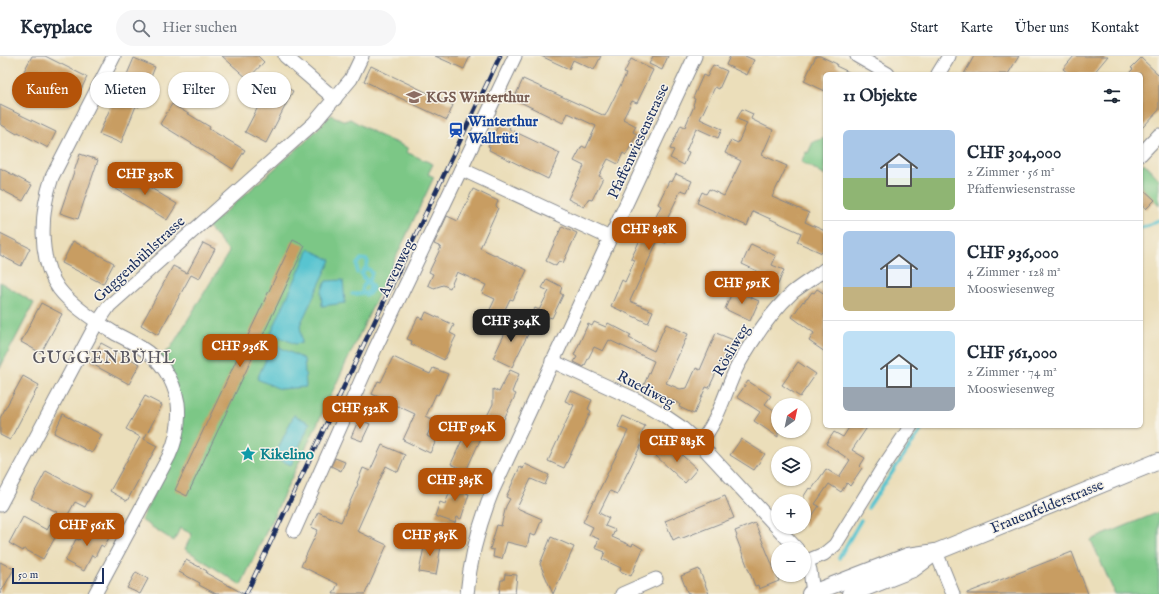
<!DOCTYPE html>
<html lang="de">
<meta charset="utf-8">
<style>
:root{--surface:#fff;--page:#f6f6f7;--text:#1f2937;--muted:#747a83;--line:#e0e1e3;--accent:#b45309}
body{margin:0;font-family:"IM FELL English",serif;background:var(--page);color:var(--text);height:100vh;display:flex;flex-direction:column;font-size:15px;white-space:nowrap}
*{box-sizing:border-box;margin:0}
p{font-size:13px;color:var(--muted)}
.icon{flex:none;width:22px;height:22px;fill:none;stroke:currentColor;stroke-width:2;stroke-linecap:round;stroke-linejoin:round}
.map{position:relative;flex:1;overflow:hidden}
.panel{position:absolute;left:823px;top:16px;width:320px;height:356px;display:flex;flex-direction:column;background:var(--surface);border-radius:6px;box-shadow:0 1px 3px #0004}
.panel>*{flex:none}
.banner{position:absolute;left:12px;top:16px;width:380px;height:36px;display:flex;gap:8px}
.needle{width:26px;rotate:33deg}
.buttons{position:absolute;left:771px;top:342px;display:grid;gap:8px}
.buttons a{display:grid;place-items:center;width:40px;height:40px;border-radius:50%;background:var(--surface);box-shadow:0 1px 3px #0004;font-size:20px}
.scale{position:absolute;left:12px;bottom:10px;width:92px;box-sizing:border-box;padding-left:4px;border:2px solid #1b2f5e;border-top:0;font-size:11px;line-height:14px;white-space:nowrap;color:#1b2f5e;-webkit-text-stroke:3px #f7f3e8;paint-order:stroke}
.price{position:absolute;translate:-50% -34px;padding:0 9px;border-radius:8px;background:var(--accent);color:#fff;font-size:13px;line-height:26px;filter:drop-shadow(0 1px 2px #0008)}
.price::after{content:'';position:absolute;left:50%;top:24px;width:12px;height:9px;margin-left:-6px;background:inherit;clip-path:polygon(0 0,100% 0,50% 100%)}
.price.current{background:#222;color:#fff}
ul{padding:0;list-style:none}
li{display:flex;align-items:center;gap:12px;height:100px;padding:0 20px}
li+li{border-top:1px solid var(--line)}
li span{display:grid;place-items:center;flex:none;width:112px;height:80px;border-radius:6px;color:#555}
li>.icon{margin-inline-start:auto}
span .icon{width:48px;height:48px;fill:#fffc;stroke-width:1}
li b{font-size:17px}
h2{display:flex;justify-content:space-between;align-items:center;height:48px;padding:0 20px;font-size:17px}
.pill{padding:0 14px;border-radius:18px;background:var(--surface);box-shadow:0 1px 3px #0004;font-size:14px;line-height:36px}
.pill.current{background:var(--accent);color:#fff}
header{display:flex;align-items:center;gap:24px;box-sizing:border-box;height:56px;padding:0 20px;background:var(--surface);border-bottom:1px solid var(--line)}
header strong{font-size:19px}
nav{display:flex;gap:22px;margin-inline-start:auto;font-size:14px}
.search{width:280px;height:36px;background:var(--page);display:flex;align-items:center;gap:10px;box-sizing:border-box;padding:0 14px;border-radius:22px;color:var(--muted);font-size:15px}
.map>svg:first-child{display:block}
.green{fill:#7cc786;stroke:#4c7b72}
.water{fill:#58c4d0;stroke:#3a7a97}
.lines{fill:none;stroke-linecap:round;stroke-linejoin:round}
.stream{stroke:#58c4d0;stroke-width:3.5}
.building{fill:#c89d62}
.minor-casing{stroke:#83868c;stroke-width:15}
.major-casing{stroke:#83868c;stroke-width:18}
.minor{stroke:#fff;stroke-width:13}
.major{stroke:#fff;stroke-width:16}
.rail-casing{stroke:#1b2f5e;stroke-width:4.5}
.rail{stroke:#f7f3e8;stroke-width:3;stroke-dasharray:9;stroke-linecap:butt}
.labels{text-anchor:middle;stroke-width:3;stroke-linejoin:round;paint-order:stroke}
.education-label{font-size:15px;font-weight:bold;fill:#785e54;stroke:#f7f3e8;text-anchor:start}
.transit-label{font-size:15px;font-weight:bold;fill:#164399;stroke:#f7f3e8;text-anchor:start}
.street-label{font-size:15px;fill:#1b2f5e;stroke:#f7f3e8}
.culture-label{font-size:15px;font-weight:bold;fill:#0d838f;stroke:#f7f3e8;text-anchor:start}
.quarter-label{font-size:17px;letter-spacing:1px;fill:#58565f;stroke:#f7f3e8}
</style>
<header>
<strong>Keyplace</strong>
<div class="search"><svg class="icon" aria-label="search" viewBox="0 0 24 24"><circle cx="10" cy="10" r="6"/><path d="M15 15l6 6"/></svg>Hier suchen</div>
<nav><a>Start</a><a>Karte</a><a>Über uns</a><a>Kontakt</a></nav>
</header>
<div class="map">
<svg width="1159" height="538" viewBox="0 0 1159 538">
<rect width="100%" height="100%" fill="#f7f3e8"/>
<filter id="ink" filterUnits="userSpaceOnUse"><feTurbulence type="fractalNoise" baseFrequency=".025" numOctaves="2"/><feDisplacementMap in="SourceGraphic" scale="8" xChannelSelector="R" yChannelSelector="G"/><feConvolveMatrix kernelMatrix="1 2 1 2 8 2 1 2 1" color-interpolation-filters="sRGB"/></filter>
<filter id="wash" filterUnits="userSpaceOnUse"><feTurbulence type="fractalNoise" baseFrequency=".012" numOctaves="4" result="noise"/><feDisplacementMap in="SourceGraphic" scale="16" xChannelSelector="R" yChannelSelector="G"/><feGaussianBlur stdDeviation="0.9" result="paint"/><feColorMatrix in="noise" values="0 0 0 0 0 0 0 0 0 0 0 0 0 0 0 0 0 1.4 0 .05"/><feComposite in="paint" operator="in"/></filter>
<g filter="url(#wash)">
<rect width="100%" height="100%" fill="#ebdeba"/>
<g class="green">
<path d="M331,59l14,6 5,-2 28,16 30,13 -2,4 27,12 -5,10 6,3 -193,408 -56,-36 7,-15 -12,-6 -6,13 -33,-21 41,-83 -22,-81 10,-7 59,-97 -21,-25 96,-84z"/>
<path d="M825,82v38l-12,-8 -12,-6 5,-10 2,1 5,-11z"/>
<path d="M1144,107l15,16v26l-18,-18v-20z"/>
<path d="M0,226l34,21 -34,65z"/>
<path d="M1159,456v82h-44l-24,-54z"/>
</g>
<g class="water">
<path d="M309,193l22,11 -31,65 2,18 -7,1 -24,-11z"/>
<path d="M343,224l2,23 -23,3 -1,-14 5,-11z"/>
<path d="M273,288l31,15 2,28 -26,2 -23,-10z"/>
<path d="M294,359l16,8 -19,42 -17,-8z"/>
</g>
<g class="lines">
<g class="stream">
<path d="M1141,172l18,-8"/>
<path d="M352,238c6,0 12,1 17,-3l1,-6c-4,-4 -8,-6 -9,-11 1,-3 2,-4 5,-5h3l3,4c-1,6 -5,9 -9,13l-1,5 4,4 3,-1 4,-5c-1,-9 -12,-9 -10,-17 1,-3 4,-7 5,-10l-1,-2 -6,-1 -4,5v9"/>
<path d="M868,452l56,-82"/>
<path d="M839,502l22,-38"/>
</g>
</g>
<g id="blocks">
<g class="building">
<path d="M32,0h13l42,21 -10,21 -53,-27z"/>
<path d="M222,0h36l6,6 -16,17z"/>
<path d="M435,0h35l-6,13z"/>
<path d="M541,0h60l-7,14 -21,-10 -4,9z"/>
<path d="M653,0h15l-6,14 -13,-6z"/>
<path d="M730,0h15l9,4 -7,15 -21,-10z"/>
<path d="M816,0h4l17,8 -1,2 17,8h-28v17l-21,-10z"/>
<path d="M974,0h45l-11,18h-44z"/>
<path d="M1074,0h34l-15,18h-24l-6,-5z"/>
<path d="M134,2l21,9 -16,40 -3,-1 -15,37 -22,-9 16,-37 2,1z"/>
<path d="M1141,2l18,17v35l-18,19v-55h-13l5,-5 -2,-1z"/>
<path d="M631,3l22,11 -16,33 -5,-2 -9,18 13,7 -3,6 4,2 -11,21 -3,-2 -5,11 -10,-5 -9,17 4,2 -11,22 -4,-1 -4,8 -16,-8 16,-33 -10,-5 8,-15 4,2 10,-22 -28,-13 -5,10 -49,-24 9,-20 82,37 21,-42 -2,-1z"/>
<path d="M713,9l14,6 -8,18 -4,-2 -15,32 22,10 -4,9 -22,-10 -10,23 3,1 -5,13 -14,-7 4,-8 -4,-1 11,-24 4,2 9,-21 -1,-1 2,-6 -2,-1 10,-23 4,2z"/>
<path d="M371,10l82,39 -6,15 -83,-39z"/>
<path d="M272,24l21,11 -27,52 -21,-11z"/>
<path d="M172,48l38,23 -1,2 36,21 -12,19 -73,-45z"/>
<path d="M0,49l56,27 -8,16 -30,-16 -1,2 -17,-10z"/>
<path d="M742,53l11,5 -2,5 22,11 -11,25 25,11 -15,31 37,16 -4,9 20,9v14l-3,8 -25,-11 4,-9 -48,-22 -6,15 -50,-23 5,-11 4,2 3,-5 15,7 17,-35 -16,-8 6,-13 7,3 9,-20 -10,-4z"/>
<path d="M500,66l10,5 -1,2 51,24 -12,26 -59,-29 1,-3 -2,-1z"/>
<path d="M80,98l18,6 -20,59 -18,-6z"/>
<path d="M0,112l32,17 -9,16 -23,-12z"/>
<path d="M123,115l54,33 -10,16 -54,-33z"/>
<path d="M676,118l16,7 -5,11 -6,-2 -18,38 9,4 -6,11 -8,-3 -28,61 23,10 -5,12 -37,-17 11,-26 3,2 10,-22 -4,-1 15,-32 4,1 3,-5 8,-17 -3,-2 11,-23 3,1z"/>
<path d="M1141,131l14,13 -9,9 -5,-6z"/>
<path d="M473,133l25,12 -2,5 2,2 -18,40 47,22 -14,30 -3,-1 -12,25 -12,-6 9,-19 -13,-6 4,-8 -29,-13 -7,16 -7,-3 -9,3 -6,-3 5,-11 -4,-2 12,-25 -7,-3 13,-28 11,5z"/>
<path d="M562,170l15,7 -14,30 -4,-2 -3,5 -10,-5z"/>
<path d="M0,177l30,15 -9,18 -21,-11z"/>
<path d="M293,184l12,6 -118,250 -12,-6z"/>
<path d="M73,185l41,22 -11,21 -41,-21z"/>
<path d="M203,187l12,6 -16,30 -8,-4 -33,60 -17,-10 32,-59 14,7z"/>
<path d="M751,188l25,12 -4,9 12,5 -8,19 -12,-5 4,-8 -26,-12z"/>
<path d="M547,223l15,8 -2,6 3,2 -11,23 -3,-1 -3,6 -15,-7 4,-8 4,2 10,-19 -7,-3z"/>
<path d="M817,233l8,5v58l-16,-11 5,-8 -22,-16 11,-16 1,1 2,-3h1l5,-7 2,1z"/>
<path d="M733,234l26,11 -9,20 -25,-12z"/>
<path d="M41,247l21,11 -21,39 -20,-11z"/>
<path d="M426,256l28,13 -4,8 6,3 -12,24 -33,-16 1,-3 -5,-2 11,-22 5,2z"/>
<path d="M506,263l24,11 -18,37 -19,-9 13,-27 -4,-3z"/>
<path d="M594,266l12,5 2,-4 23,12 -2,3 25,13 12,-27 22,10 -22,49 14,6 7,-1 9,-20 4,2 16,-37 20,8 -12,25 -4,-2 -11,24 -3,-1 -12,27 -15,-7 1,-3 -37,-17 11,-26 -45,-21 -6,11 -9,-4 -10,20 -10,-5 3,-5 -3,-2 14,-31 4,2z"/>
<path d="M101,287l39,21 -11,20 -39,-21z"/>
<path d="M393,301l37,17 3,-6 15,6 -10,21 -2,-1 -10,22 8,4 -7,16 9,5 -6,12 -27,-13 12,-26 -43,-20 6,-13 3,1z"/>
<path d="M798,306l18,12 -16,23 -18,-12z"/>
<path d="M510,314l9,4 -7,18 4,2 -15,31 -15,-7 7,-14v-15l6,3z"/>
<path d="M23,320l16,9 -29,55 -10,-5v-17z"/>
<path d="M748,325l23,15 -6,8 13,9v24l-24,-16 6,-9 -23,-15z"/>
<path d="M570,334l22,10 -4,9 3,2 -27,57 -16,-7 26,-56 -9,-4z"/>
<path d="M145,340l17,9 -18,34 13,7 -30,55 -17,-10 30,-54 -14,-8z"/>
<path d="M360,348l10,5 -4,8 -10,-5z"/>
<path d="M63,358l39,21 -10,18 -38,-20z"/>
<path d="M623,360l22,10 -4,9 4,2 -28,57 -7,-3 -11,22 10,5 -4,8 10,4 -3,7 20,9 1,-3 10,6 -12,27 -11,-5 1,-3 -19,-9 3,-7 -10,-4 4,-9 -10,-4 4,-8 -10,-5 10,-21h1l34,-70 -10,-4z"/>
<path d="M359,363l11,5 -8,17 -11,-4z"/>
<path d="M469,369l10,5 -2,6 4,2 -15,33 -15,-7z"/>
<path d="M850,370h18l-16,24 13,8 -5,8 2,2 -12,18 -3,-3 -6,9 -12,-8 -14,20 4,2 -15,22v-32l5,-8 3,1 14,-20 13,8 11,-17 -24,-16 8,-12 9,5z"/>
<path d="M741,383l24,15 -11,16 -24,-15z"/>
<path d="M669,387l28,26 -12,14 -29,-27z"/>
<path d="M382,389l23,10 -7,17 -12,-6 -29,65 30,14 -22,49h-32l5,-10 -37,-18 17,-36 -7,-3 7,-15 23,10 17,-38 -1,-1 6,-15 7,3z"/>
<path d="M335,402l10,4 -4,9 -10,-5z"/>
<path d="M525,408l24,11 -4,10 -14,-6 -14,29 25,11 -7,17 -5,-2 -3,13 -20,-5 -5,17 -9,-2 1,-7 -4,-1 7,-24 4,1 5,-20 4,-7 -4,-2 14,-30 3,2z"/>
<path d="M46,415l45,24 -6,12 -10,-5 -32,57 -19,-10 -1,2 -14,-8 14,-26 24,13 10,-18 -26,-13z"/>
<path d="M459,420l11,4 -4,13 3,1 -8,25 -4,-2 -2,6 -20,-7 5,-14 5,2 5,-12 3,1z"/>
<path d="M725,440l9,22 -54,21 -1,-2 -6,3 -8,-19z"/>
<path d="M755,467l24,58 -20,8 -1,-4 -3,1 -19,-49 1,-1 -2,-5z"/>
<path d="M91,469l19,11 -6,11 -3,-2 -6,12 -3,-2 -8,16 -19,-10 11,-22 3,1 7,-11 2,1z"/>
<path d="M426,481l11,2 -1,7h5l-5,29 -17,-3z"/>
<path d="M551,481l23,10 -21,47 -13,-30z"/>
<path d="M1072,496l16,42h-121v-1z"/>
<path d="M186,504l21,11 -1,2 38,21h-28l-17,-9 1,-2 -21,-11z"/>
<path d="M0,506l14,7 -14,25z"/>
<path d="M699,513l10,25h-21l-7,-18z"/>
<path d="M136,516l12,7 -8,15 -13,-6z"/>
<path d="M505,518l12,1 -2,19h-16l2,-14h3z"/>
</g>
</g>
</g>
<g filter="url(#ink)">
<use href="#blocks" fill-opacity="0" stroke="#83868c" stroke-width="1"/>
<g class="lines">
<defs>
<g id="minor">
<path d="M285,0l50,43"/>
<path d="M857,0l31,18"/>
<path d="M938,18l11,-18"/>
<path d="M1141,98l18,-19"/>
<path d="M461,113l149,69"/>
<path d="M552,305l89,41 21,12 19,13 18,16 98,106"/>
<path d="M699,387c20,-21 26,-53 39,-78 15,-26 33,-53 55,-73 10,-8 22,-15 32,-23"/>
<path d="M0,449l94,-177 15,-22 205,-183 37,-44 11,-23"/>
<path d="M294,475l81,-182 140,-293"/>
<path d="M936,496l17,42"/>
<path d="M813,537l-3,-23 -3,-9 17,-7 11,-9 47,-76 29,-43"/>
<path d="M95,538l74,-138c8,-17 11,-34 9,-53 -4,-24 -18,-44 -38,-56 -8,-5 -16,-9 -24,-13 -18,-11 -44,-28 -57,-45 -22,-30 -18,-79 -7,-112l62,-121"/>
<path d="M467,538c3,-35 12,-69 25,-102l203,-436"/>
<path d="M622,538l34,-15"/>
</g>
<g id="major">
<path d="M810,538l98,-38 28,-4"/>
<path d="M850,538l63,-25 23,-17 223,-91"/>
</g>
</defs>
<use href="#minor" class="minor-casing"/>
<use href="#major" class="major-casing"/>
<use href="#minor" class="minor"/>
<use href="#major" class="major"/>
<defs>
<path id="rail" d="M246,538l254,-538"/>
</defs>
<use href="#rail" class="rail-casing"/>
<use href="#rail" class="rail"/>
</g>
</g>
<defs>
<symbol id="school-bare" viewBox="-9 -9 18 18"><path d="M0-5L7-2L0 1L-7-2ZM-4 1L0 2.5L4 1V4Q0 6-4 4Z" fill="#8d6e63" stroke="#f7f3e8" stroke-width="2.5" paint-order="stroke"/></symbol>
<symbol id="station-bare" viewBox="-9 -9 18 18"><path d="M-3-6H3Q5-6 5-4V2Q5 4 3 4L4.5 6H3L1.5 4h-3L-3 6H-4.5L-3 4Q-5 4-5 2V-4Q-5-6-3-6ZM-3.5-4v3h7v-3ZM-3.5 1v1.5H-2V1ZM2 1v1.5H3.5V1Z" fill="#1a4fb4" stroke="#f7f3e8" stroke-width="2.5" paint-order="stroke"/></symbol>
<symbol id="sight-bare" viewBox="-9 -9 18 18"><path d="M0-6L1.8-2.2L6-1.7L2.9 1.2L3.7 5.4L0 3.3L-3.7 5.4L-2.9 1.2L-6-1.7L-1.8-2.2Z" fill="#0f9aa8" stroke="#f7f3e8" stroke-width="2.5" paint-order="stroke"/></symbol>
</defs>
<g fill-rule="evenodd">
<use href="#school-bare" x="403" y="30" width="22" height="22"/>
<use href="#station-bare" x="445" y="63" width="22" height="22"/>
<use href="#sight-bare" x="237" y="387" width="22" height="22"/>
</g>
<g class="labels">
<g class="education-label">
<text x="426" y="46">KGS Winterthur</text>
</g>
<g class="transit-label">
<text x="468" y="70">Winterthur<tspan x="468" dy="17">Wallrüti</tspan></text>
</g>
<g class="street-label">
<text transform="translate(638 85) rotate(-65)" y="5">Pfaffenwiesenstrasse</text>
<text transform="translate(139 203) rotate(-43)" y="5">Guggenbühlstrasse</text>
<text transform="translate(396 212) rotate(-64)" y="5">Arvenweg</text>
<text transform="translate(731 294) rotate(-60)" y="5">Rösliweg</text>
<text transform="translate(646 333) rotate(28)" y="5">Ruediweg</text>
<text transform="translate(1047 450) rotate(-22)" y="5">Frauenfelderstrasse</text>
</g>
<g class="culture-label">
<text x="260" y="403">Kikelino</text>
</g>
<g class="quarter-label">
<text x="104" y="307">GUGGENBÜHL</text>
</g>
</g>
</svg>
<div class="buttons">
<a><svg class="needle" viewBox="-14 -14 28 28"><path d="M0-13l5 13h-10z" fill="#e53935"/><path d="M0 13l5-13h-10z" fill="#747a83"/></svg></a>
<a><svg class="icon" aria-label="layers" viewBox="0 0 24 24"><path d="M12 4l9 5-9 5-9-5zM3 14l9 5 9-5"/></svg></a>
<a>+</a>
<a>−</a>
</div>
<div class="scale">50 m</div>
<b class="price" style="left:145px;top:140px">CHF 330K</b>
<b class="price" style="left:649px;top:195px">CHF 858K</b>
<b class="price" style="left:742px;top:249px">CHF 591K</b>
<b class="price current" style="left:511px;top:287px">CHF 304K</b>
<b class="price" style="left:240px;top:312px">CHF 936K</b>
<b class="price" style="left:360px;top:374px">CHF 532K</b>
<b class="price" style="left:467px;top:393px">CHF 594K</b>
<b class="price" style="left:677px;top:407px">CHF 883K</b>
<b class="price" style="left:455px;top:446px">CHF 385K</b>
<b class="price" style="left:87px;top:491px">CHF 561K</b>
<b class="price" style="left:430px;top:501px">CHF 585K</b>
<div class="banner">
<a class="pill current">Kaufen</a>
<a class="pill">Mieten</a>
<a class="pill">Filter</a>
<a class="pill">Neu</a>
</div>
<section class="panel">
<h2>11 Objekte<svg class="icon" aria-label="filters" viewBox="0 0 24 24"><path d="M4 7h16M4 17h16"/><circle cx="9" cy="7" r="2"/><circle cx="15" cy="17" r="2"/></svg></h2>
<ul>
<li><span style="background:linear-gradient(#a9c7e8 60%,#8fb573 0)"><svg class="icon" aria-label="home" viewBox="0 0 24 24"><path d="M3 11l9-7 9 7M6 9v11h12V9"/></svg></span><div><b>CHF 304,000</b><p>2 Zimmer · 56 m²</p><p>Pfaffenwiesenstrasse</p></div></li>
<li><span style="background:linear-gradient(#a9c7e8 70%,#c2b280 0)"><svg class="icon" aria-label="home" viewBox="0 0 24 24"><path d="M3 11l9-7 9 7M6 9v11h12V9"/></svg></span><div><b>CHF 936,000</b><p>4 Zimmer · 128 m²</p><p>Mooswiesenweg</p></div></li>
<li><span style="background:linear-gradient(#bfe0f5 70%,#9aa5b1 0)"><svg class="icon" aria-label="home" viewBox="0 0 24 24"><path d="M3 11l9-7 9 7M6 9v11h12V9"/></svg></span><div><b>CHF 561,000</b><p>2 Zimmer · 74 m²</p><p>Mooswiesenweg</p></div></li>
</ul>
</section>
</div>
